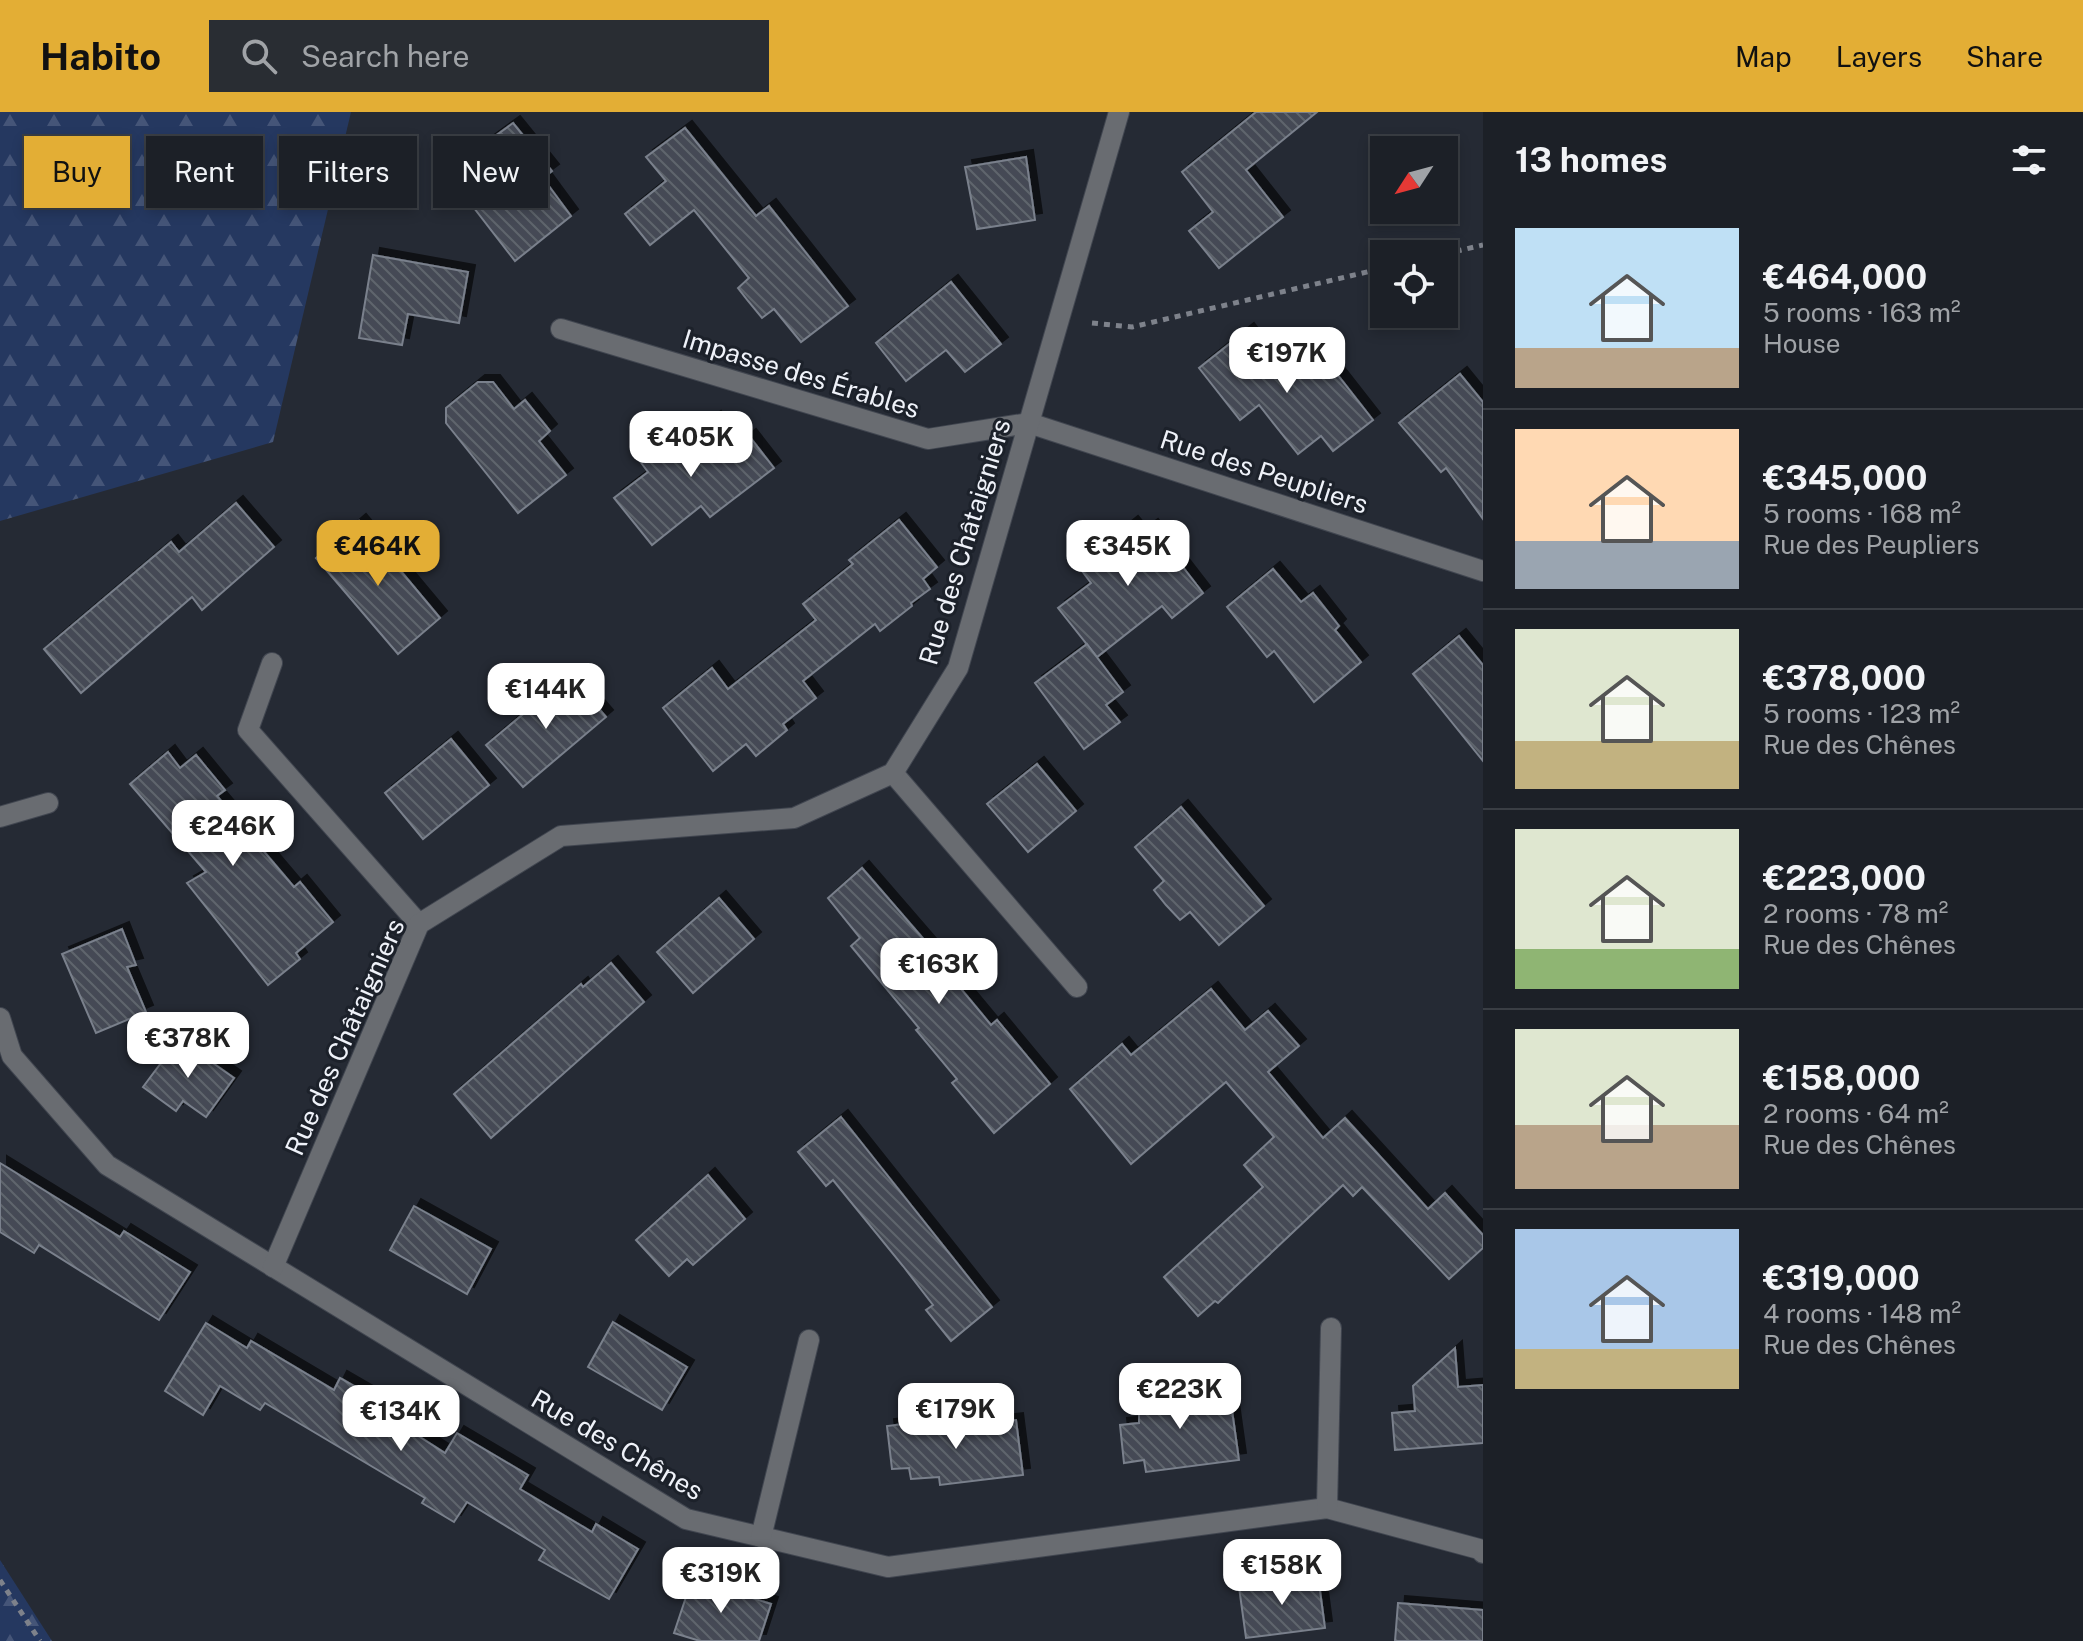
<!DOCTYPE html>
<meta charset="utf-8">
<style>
:root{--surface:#1c2027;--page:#292d33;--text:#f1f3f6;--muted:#a0a3a7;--line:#3a3e44;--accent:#e3ae35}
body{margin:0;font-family:"Public Sans",sans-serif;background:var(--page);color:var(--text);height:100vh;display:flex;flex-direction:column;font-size:30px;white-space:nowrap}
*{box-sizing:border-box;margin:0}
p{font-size:26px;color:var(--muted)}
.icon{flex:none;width:44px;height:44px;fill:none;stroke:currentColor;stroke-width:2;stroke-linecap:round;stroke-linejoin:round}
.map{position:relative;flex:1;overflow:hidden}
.side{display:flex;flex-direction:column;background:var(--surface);width:600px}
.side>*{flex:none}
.hud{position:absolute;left:24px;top:24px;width:760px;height:72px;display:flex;gap:16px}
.needle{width:52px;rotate:234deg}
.fabs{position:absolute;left:1370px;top:24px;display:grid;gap:16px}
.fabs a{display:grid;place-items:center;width:88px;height:88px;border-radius:0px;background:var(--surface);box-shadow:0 4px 12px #0003,0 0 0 2px var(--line);font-size:40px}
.price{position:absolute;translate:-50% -68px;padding:0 18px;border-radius:16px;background:#fff;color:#222;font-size:26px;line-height:52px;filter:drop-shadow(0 2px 4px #0008)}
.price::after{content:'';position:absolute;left:50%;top:48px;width:24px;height:18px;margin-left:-12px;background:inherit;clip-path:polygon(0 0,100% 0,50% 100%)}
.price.selected{background:var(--accent);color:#111}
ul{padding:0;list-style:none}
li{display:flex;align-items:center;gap:24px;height:200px;padding:0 32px}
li+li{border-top:2px solid var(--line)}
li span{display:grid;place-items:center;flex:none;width:224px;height:160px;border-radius:0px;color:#555}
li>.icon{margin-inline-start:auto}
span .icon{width:96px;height:96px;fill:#fffc;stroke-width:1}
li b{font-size:34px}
h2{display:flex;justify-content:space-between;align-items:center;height:96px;padding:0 32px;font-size:34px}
.pill{padding:0 28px;border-radius:0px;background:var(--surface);box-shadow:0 4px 12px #0003,0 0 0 2px var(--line);font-size:28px;line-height:72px}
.pill.selected{background:var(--accent);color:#111}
header{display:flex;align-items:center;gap:48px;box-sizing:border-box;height:112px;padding:0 40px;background:var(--accent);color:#111}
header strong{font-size:38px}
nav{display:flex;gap:44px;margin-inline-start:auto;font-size:28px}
.search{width:560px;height:72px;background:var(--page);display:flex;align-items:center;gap:20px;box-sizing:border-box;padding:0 28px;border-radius:0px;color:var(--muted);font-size:30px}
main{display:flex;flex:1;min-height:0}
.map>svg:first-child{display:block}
.forest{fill:url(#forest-firs)}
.building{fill:url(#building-back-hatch);stroke:#7a808c;stroke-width:2;filter:url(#shadow)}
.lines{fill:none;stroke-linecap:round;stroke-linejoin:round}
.minor-casing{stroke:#414650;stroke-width:22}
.path{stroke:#7e828b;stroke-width:5;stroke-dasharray:6 6;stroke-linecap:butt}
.minor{stroke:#696c71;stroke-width:20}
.labels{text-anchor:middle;stroke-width:6;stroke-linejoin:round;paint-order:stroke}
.street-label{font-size:26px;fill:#eff2f9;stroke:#1c212a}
</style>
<header>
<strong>Habito</strong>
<div class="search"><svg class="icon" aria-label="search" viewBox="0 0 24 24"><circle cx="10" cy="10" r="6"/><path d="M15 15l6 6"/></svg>Search here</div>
<nav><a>Map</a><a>Layers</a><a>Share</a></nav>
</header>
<main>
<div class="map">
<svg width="1483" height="1529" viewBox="0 0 1483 1529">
<defs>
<pattern id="forest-firs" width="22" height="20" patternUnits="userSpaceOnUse" patternTransform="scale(2)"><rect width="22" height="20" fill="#253860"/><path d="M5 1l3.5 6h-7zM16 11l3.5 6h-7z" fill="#455578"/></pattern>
<pattern id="building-back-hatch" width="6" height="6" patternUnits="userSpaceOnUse" patternTransform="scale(2)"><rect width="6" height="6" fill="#444a54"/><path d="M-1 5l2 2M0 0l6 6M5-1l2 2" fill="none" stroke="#5f656d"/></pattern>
<filter id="shadow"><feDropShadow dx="7" dy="-7" stdDeviation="0" flood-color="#0009"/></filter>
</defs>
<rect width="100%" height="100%" fill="#252a34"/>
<g class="forest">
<path d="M0,0h351l-78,330 -273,79z"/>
<path d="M0,1448l52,81h-52z"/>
</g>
<g class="building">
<path d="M1256,0h61l-71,58 37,47 -64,51 -30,-37 24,-19 -31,-40z"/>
<path d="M513,11l39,48 -9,7 28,38 -56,45 -58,-75 37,-28 -11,-13z"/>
<path d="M685,16l71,88 13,-10 79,100 -47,36 -27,-33 -12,9 -14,-17 -10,-13 11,-10 -55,-68 -44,35 -25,-31 41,-33 -20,-24z"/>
<path d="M1026,45l9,63 -58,9 -12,-62z"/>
<path d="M373,143l95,17 -9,51 -51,-9 -6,31 -43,-7z"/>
<path d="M951,170l50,62 -36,28 -19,-22 -40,31 -30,-38z"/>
<path d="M1247,218l40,52 35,-27 51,65 -40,31 -12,-15 -23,18 -39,-49 -19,15 -41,-52z"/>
<path d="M1460,262l23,28v117l-37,-51 -5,4 -42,-49z"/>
<path d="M478,270h15l21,27 11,-9 25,31 -11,10 27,34 -48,38 -72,-90v-15z"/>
<path d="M714,306l23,28 12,-10 25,32 -64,49 -9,-11 -49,39 -38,-47 34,-26 -9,-12 32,-26 9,11z"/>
<path d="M236,391l38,44 -72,63 -10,-13 -111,96 -37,-44 127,-107 8,10z"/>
<path d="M899,408l38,47 -14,12 7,10 -19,14 1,3 -32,25 -5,-7 -72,57 13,17 -33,26 4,6 -31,26 -10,-12 -33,27 -50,-63 49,-40 16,21 88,-69 -13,-16 50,-40 -4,-4z"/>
<path d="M359,409l81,97 -42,36 -82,-96z"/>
<path d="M1131,411l9,11 11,-8 52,67 -31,25 -10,-12 -65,51 -39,-49 33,-25 -9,-12 17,-13 -4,-6z"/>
<path d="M1273,457l28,33 12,-9 26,33 -4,4 26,32 -47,40 -40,-51 -7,6 -40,-50z"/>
<path d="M1459,524l24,29v96l-70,-87z"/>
<path d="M1087,532l36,48 -17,13 14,17 -36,27 -49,-66z"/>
<path d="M570,563l36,42 -83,70 -37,-42z"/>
<path d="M451,627l38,46 -66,54 -38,-46z"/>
<path d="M168,640l12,16 16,-13 29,35 -8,6 77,91 6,-5 33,40 -37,31 4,6 -32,26 -81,-102 19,-11 -76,-88z"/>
<path d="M1037,652l39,47 -48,41 -41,-48z"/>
<path d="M1181,695l83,99 -45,39 -29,-33 -10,8 -14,-15 -12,-15 10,-9 -29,-34z"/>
<path d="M862,756l78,90 -3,2 54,65 6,-5 53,64 -56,49 -42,-50 5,-4 -41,-49 3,-2 -68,-82 9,-8 -32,-40z"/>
<path d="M719,786l35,41 -61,54 -36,-41z"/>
<path d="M122,817l14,36 -9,2 19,45 -50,21 -34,-79z"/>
<path d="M611,851l33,39 -153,136 -37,-44 127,-110 2,3z"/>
<path d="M1211,877l34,41 23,-19 31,35 -31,26 55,66 22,-20 83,91 17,-16 38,42v13l-34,31 -87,-92 -9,9 -10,-11 -125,118 -3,-2 -17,15 -34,-39 99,-90 -19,-22 30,-28 -48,-55 -95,82 -61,-75 52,-45 9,11z"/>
<path d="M179,927l55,39 -28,39 -23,-16 -7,10 -33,-24z"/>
<path d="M841,1005l151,190 -41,34 -25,-31 7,-5 -30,-39 -70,-86 -7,6 -28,-34z"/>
<path d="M0,1051l120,74 4,-6 66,41 -31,48 -120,-75 -5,8 -34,-21z"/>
<path d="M708,1063l37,44 -52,46 -6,-6 -18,17 -33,-36z"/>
<path d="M414,1094l77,43 -24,45 -77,-44z"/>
<path d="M613,1210l74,45 -25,43 -74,-43z"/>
<path d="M206,1211l41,25 4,-7 83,49 6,-12 45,26 -4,8 64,41 12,-20 71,42 -8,14 72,43 4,-8 42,25 -29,50 -70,-39 6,-10 -78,-48 -13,20 -32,-19 3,-5 -160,-95 -5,7 -40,-24 -17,29 -38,-24z"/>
<path d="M1455,1236l3,39 25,-2v58l-88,7 -3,-37 23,-2 -2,-25z"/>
<path d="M1204,1275l2,18 25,-2 8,57 -93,12 -2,-12 -20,3 -4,-38 19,-2v-29z"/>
<path d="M936,1308v9l80,-9 7,55 -83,10 -1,-8 -28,2 -2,-11 -17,1 -5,-43z"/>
<path d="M1318,1464l7,52 -79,10 -7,-51z"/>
<path d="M692,1467l79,25 -12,37h-59l-26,-8z"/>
<path d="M1398,1491l85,7v31h-88z"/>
</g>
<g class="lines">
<defs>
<g id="minor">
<path d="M561,217l367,110 101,-16 454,148"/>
<path d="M272,551l-24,67 171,194"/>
<path d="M893,661l184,214"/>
<path d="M0,705l48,-14"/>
<path d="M0,906l12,38 95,109 579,354 202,48 439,-59 152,41 4,4"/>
<path d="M273,1155l146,-343 142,-88 233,-18 99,-45 65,-105 161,-556"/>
<path d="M1327,1396l4,-180"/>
<path d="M761,1425l48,-197"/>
</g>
</defs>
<use href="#minor" class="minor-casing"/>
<g class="path">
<path d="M1444,142l39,-9"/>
<path d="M1092,211l40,4 252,-59"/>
<path d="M0,1468l40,61"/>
</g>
<use href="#minor" class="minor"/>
</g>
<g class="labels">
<g class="street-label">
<text transform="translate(801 262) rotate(17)" y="9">Impasse des Érables</text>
<text transform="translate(1264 360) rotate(18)" y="9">Rue des Peupliers</text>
<text transform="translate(965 430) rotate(-73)" y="9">Rue des Châtaigniers</text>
<text transform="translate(345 925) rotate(-66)" y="9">Rue des Châtaigniers</text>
<text transform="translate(617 1333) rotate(30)" y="9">Rue des Chênes</text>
</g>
</g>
</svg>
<div class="fabs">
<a><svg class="needle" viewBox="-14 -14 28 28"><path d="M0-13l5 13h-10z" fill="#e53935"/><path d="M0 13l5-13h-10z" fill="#a0a3a7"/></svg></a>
<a><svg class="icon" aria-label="locate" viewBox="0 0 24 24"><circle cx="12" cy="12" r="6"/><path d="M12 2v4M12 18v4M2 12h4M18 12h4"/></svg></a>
</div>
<b class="price" style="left:1287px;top:283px">€197K</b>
<b class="price" style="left:691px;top:367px">€405K</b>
<b class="price selected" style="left:378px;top:476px">€464K</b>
<b class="price" style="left:1128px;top:476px">€345K</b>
<b class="price" style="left:546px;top:619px">€144K</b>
<b class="price" style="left:233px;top:756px">€246K</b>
<b class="price" style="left:939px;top:894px">€163K</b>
<b class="price" style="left:188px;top:968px">€378K</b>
<b class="price" style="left:1180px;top:1319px">€223K</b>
<b class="price" style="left:956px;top:1339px">€179K</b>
<b class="price" style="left:401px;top:1341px">€134K</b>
<b class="price" style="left:1282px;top:1495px">€158K</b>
<b class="price" style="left:721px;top:1503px">€319K</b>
<div class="hud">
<a class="pill selected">Buy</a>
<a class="pill">Rent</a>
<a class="pill">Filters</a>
<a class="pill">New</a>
</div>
</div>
<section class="side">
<h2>13 homes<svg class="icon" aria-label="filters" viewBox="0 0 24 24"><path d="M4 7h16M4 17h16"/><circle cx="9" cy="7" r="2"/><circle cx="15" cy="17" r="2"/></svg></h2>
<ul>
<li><span style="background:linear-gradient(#bfe0f5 75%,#b9a48a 0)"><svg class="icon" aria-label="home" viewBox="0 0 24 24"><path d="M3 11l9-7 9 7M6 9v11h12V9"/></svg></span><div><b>€464,000</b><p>5 rooms · 163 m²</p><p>House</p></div></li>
<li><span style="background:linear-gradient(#ffd9b3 70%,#9aa5b1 0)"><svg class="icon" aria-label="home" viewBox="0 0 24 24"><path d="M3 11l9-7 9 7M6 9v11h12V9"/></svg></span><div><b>€345,000</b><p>5 rooms · 168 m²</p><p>Rue des Peupliers</p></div></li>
<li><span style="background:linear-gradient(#dfe7d0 70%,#c2b280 0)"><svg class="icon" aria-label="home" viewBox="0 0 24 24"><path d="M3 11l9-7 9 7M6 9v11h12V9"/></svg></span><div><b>€378,000</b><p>5 rooms · 123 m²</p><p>Rue des Chênes</p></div></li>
<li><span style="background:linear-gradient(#dfe7d0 75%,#8fb573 0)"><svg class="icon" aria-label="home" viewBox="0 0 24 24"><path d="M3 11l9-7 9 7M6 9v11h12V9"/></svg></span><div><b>€223,000</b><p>2 rooms · 78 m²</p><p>Rue des Chênes</p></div></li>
<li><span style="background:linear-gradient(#dfe7d0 60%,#b9a48a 0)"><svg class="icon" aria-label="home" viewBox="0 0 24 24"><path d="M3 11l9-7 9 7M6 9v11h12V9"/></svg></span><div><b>€158,000</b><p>2 rooms · 64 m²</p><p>Rue des Chênes</p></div></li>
<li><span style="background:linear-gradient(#a9c7e8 75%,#c2b280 0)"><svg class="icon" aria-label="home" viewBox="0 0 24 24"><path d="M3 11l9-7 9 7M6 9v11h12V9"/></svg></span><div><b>€319,000</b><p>4 rooms · 148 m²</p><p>Rue des Chênes</p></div></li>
</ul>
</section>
</main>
